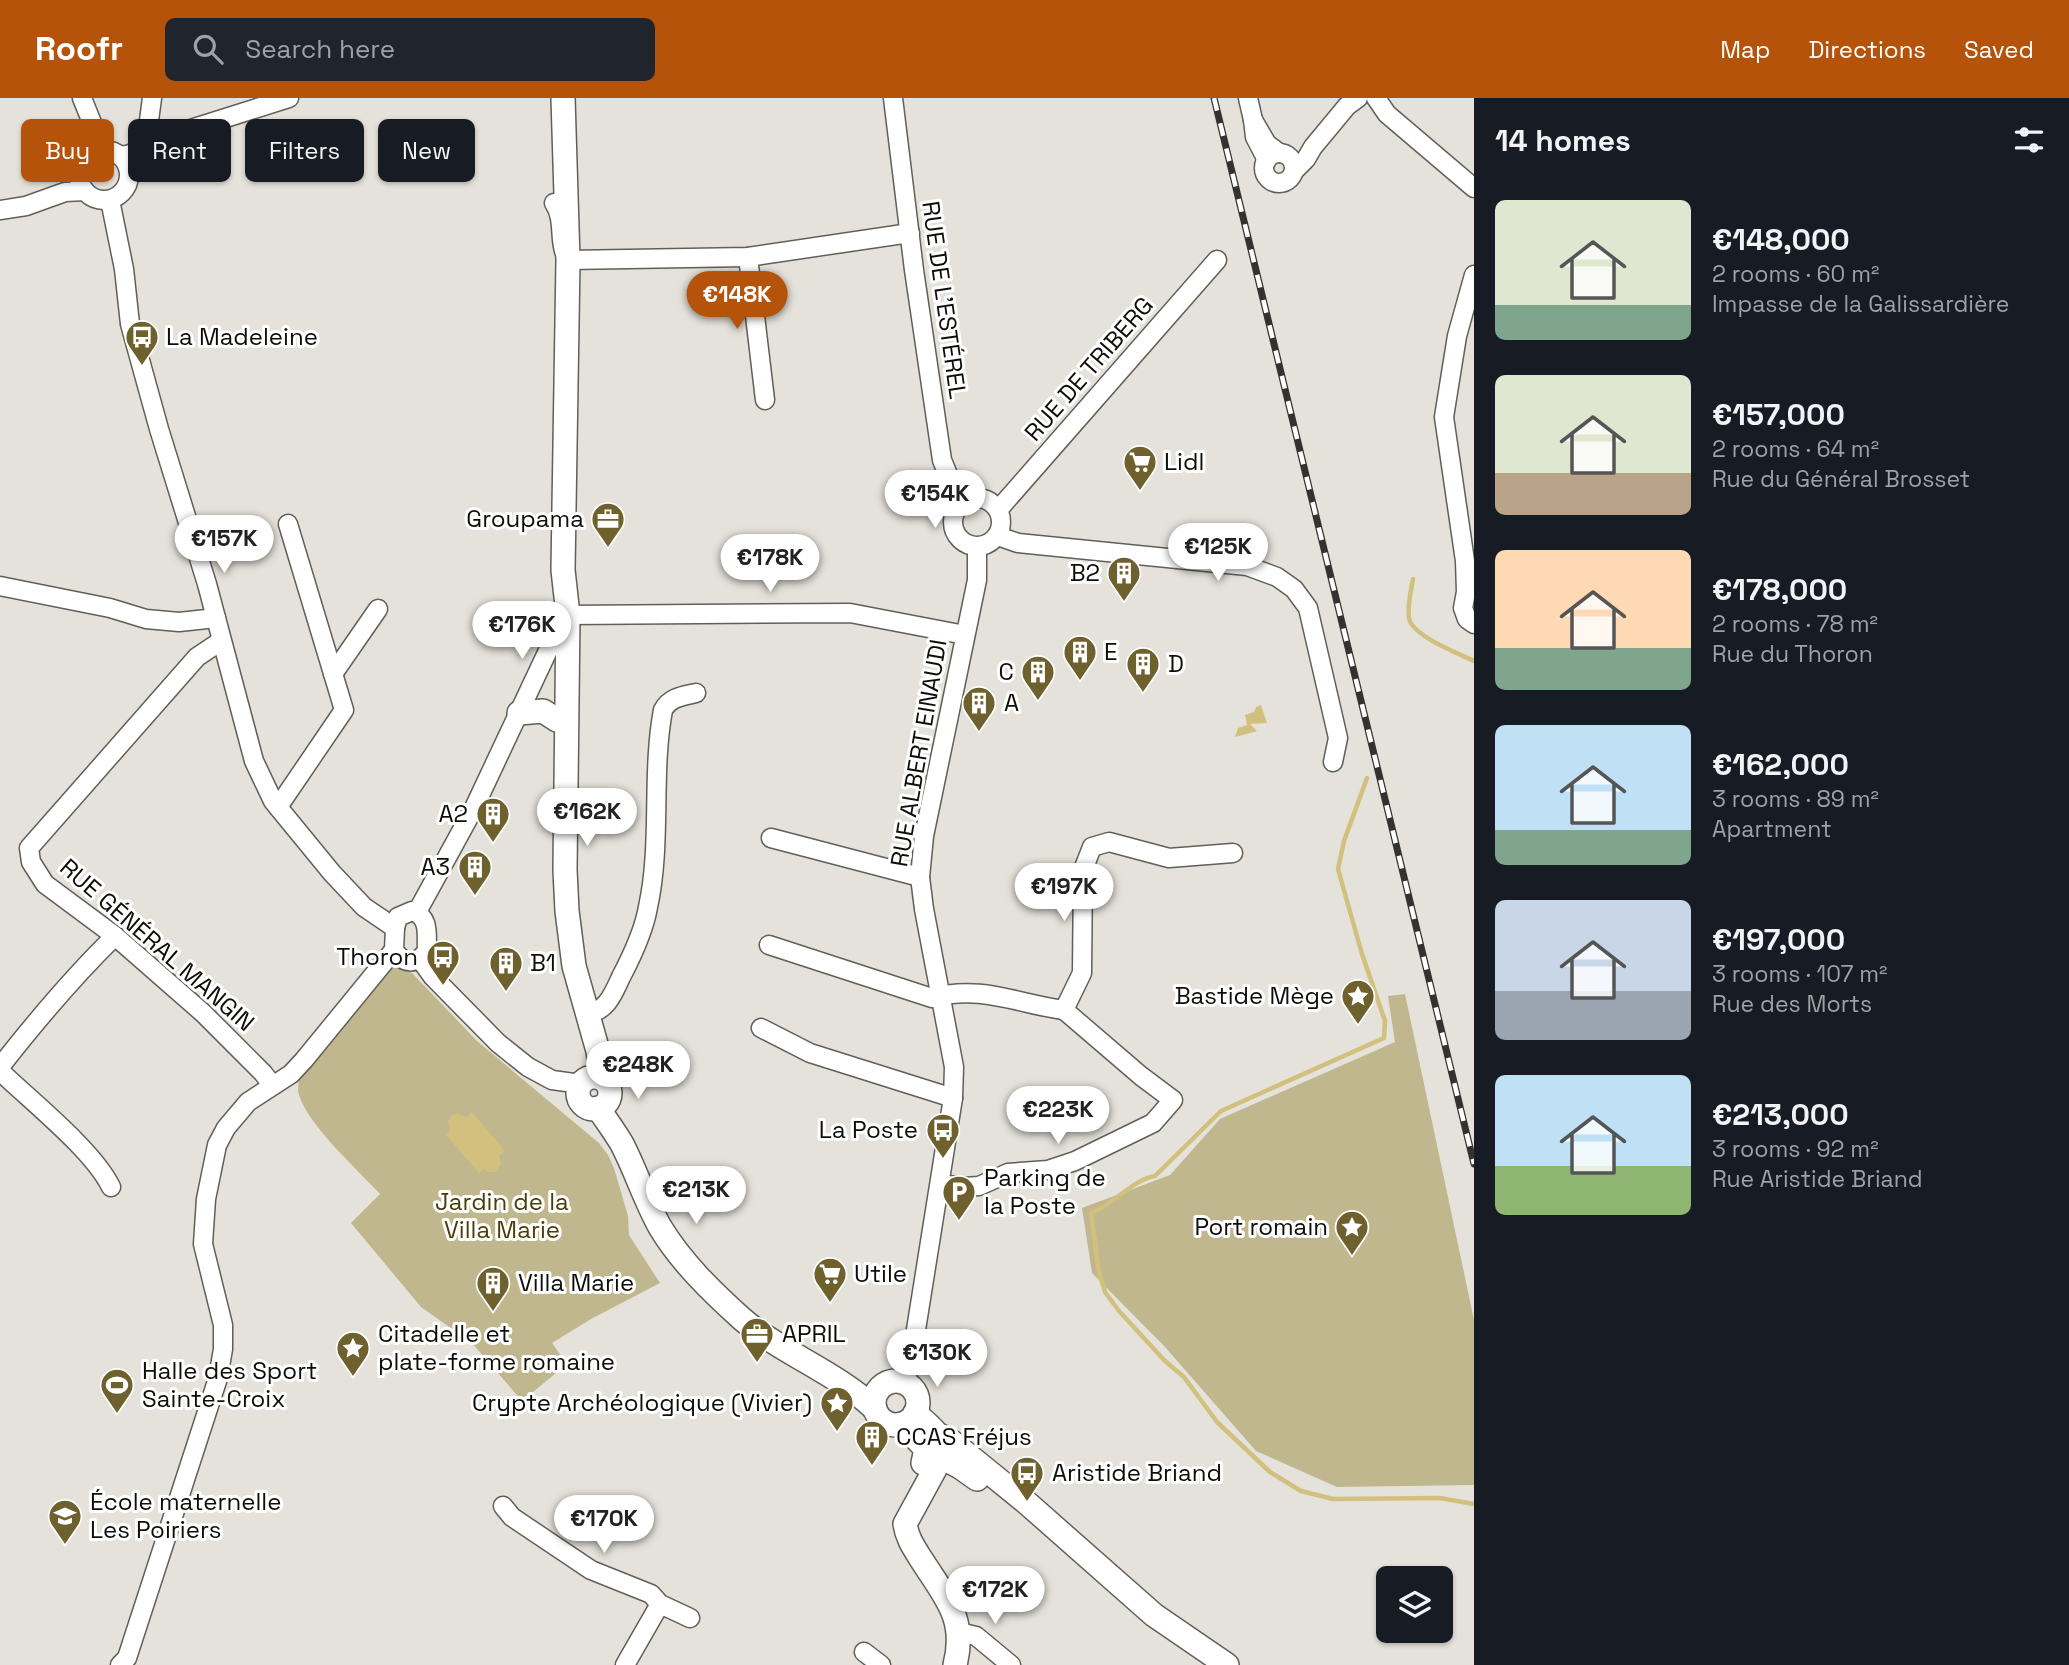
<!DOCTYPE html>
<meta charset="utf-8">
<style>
:root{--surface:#171b24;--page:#20242c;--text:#f1f3f6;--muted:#9ea1a6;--accent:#b45309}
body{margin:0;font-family:"Space Grotesk",sans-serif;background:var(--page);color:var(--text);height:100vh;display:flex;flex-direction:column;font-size:26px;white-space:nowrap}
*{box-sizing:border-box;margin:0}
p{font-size:23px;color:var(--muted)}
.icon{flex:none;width:38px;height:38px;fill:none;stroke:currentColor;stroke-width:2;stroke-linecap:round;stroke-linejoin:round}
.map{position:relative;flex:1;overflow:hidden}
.side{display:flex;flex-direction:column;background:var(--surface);width:595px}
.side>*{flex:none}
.guide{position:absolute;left:21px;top:21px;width:665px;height:63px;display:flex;gap:14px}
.tools{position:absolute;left:1376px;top:1468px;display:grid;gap:14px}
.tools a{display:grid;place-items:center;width:77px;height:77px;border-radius:10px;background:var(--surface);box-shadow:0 2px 5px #0004;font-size:35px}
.price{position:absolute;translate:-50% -60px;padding:0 16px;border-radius:24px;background:#fff;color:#222;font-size:23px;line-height:46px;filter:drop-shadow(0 2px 4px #0008)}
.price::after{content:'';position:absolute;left:50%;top:42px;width:21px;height:16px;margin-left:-10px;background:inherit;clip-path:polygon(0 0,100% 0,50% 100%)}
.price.active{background:var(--accent);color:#fff}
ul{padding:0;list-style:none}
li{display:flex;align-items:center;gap:21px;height:175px;padding:0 21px}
li span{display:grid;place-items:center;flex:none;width:196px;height:140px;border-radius:10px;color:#555}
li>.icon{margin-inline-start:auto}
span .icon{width:84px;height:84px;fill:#fffc;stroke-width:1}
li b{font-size:30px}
h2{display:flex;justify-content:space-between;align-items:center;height:84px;padding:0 21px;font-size:30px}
.chip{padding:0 24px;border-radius:10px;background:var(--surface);box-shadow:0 2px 5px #0004;font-size:24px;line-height:63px}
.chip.active{background:var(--accent);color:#fff}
header{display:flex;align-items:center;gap:42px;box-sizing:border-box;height:98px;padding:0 35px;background:var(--accent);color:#fff}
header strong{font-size:33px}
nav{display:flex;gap:38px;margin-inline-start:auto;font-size:24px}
.search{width:490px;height:63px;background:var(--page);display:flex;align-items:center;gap:18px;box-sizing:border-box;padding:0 24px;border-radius:10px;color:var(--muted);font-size:26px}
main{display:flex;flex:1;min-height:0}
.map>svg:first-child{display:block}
.green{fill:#c1b78e}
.water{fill:#d2c07e}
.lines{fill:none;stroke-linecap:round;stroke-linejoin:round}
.stream{stroke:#d2c07e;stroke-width:4.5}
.minor-casing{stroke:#605f58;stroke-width:21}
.major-casing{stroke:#605f58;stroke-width:26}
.minor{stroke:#fff;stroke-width:18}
.major{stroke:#fff;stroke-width:23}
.rail-casing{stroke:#33322e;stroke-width:7}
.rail{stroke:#fff;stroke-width:4.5;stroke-dasharray:13;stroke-linecap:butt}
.labels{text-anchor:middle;stroke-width:6;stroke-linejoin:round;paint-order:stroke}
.street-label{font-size:24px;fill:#0d0d0a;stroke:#fff}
.poi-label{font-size:24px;fill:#0d0d0a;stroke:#fff;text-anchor:start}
.park-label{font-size:24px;fill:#4b3e07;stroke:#fff}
</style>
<header>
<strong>Roofr</strong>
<div class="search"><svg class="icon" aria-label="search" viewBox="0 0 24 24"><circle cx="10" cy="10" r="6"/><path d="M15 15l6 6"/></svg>Search here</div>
<nav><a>Map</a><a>Directions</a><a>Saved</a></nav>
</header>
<main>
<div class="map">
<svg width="1474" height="1567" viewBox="0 0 1474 1567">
<rect width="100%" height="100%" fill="#e4e2da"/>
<g class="green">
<path d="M393,869l13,2 6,4 65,68 122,102 9,12 6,13 14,48 1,19 31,48 -69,36 -39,24 15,21 -45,37 -50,-58 -51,-36 -70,-84 29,-29c-23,-25 -72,-69 -81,-99 -2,-6 0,-11 0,-17l86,-106z"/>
<path d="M1405,896l69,326v165l-137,2 -81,-36 -91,-104 -73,-74 -10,-65 88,-33 50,-56 175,-77 -7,-46z"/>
</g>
<g class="water">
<path d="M1261,607l6,18 -17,1 7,7 -22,6 3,-9 9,-3 -2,-10 9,-3 2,-5z"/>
<path d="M472,1014l33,39 -6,5 2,8 -5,8h-7l-6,-3 -4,4 -33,-38 4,-5 -2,-9 4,-6 6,-2 8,4z"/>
</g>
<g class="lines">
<g class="stream">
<path d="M1413,481c-2,13 -6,26 -4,39 3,18 49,35 65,43"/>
<path d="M1367,680l-23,63 -6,28 24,85 23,67 -1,17 -163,73 -66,65c-22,3 -43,30 -64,37l8,59 6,20 14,19 46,50 19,16 33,45 53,50 31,19 32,8 107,-1 34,6"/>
</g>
<defs>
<g id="minor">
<path d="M82,0l21,52"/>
<path d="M893,0l21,172 28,190 9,22 17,18"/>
<path d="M1248,0l5,22"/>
<path d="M1376,0l11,16 87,74"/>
<path d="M146,45l143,-45"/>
<circle cx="104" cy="77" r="25"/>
<circle cx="1279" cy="70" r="15"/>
<path d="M120,58l11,-2 15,-11 6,-45"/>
<path d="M1267,62l-12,-23 -2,-17 14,24 12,9"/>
<path d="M1294,73l12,-12 7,-12 34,-41 11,-8"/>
<path d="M110,102l14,69 6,55 29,105 48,155 47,177 19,40 59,72 32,34 31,21"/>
<path d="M554,105c12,18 3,39 14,57l180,-3 162,-24"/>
<path d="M0,112l26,-4 39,-14 20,-1"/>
<path d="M748,159l17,143"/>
<path d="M1474,177l-17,61 -13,81 21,144 1,31 -3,16 4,11 7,5"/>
<circle cx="977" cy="424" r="24"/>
<path d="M998,412l219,-250"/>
<path d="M998,438l20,7 229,23 30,11 17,12 14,19 30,130 -5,24"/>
<path d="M0,488l110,22 36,11 33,3 37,-4"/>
<path d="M568,517l282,-2 115,22"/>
<path d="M221,543l-24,16 -168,191 2,14 14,22 70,52 88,77 60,60 9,12"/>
<path d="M333,576l45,-65"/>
<path d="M278,709l66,-97 -56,-186"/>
<path d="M771,740l149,39"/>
<path d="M412,813c19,6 14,25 15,40 -11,15 -24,13 -33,-1l1,-22 3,-11z"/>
<path d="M417,814l57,-104 78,-166 8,-8"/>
<path d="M769,847l163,53c47,-14 87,6 132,12"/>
<path d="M420,861l13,18 65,66 30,24 24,13 29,4"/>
<path d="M587,916c20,-3 26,-20 34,-37 11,-21 23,-46 27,-70 14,-64 3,-133 15,-197 7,-13 20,-14 33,-17"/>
<path d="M761,930l49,25 143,45"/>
<path d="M0,969c36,-46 73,-90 115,-131"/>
<path d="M0,973c31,30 93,79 111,116"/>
<path d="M940,1086l23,3 16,-1 29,-13 40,-3 27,-9 78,-38 20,-23 -32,-24 -77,-66 18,-37 1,-103 9,-23 17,-5 60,16 64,-5"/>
<path d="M904,1285l7,-22 42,-263 1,-31 -30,-158 -4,-32 4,-41 53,-256v-33"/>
<path d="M503,1408l9,11 79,53 60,24 9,10 30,14"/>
<path d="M959,1534l17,4 35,29"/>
<path d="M864,1554l17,13"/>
<path d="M120,1567l7,-7 91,-280 5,-29v-24l-20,-81 3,-45 11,-54 9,-17 22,-26 43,-28 13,-14 90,-110"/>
<path d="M625,1567l35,-61"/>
</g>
<g id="major">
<path d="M563,0l5,162 -5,310 5,45 -3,255 2,41 7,55 24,85 4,27"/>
<path d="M519,615l24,-2 14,9"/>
<circle cx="594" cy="995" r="16"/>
<path d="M598,1010c8,12 17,24 24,36 14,27 23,56 38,83 21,35 52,65 82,92 41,35 94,53 133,90"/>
<circle cx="896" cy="1305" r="22"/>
<path d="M915,1315c16,15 30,21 26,45l-36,66c2,14 9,24 16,35 24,38 46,59 34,106"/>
<path d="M902,1326l24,25 -3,14"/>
<path d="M939,1337l13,7 75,61 127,112 73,50"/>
<path d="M926,1351l34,18 17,12"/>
</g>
</defs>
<use href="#minor" class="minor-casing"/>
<use href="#major" class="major-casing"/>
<use href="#minor" class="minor"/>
<use href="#major" class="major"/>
<defs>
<path id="rail" d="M1214,0l260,1066"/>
</defs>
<use href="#rail" class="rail-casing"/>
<use href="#rail" class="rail"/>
</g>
<defs>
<symbol id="bus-pin" viewBox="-11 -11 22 30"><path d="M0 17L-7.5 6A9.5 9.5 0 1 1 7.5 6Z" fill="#6f612e" stroke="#fff"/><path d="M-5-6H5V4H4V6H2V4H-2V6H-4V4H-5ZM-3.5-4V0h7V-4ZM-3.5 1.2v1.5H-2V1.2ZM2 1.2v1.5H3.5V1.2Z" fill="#fff"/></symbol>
<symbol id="supermarket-pin" viewBox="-11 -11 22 30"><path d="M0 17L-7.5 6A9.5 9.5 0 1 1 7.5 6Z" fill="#6f612e" stroke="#fff"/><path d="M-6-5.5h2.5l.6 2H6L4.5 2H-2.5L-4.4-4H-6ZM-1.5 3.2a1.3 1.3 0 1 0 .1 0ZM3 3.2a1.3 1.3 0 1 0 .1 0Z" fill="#fff"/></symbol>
<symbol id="office-pin" viewBox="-11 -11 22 30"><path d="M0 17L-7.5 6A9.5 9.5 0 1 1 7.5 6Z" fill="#6f612e" stroke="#fff"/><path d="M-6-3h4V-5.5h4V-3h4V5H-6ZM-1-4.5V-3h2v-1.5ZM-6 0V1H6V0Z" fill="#fff"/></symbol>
<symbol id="building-pin" viewBox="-11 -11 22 30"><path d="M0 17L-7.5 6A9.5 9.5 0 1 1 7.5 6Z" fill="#6f612e" stroke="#fff"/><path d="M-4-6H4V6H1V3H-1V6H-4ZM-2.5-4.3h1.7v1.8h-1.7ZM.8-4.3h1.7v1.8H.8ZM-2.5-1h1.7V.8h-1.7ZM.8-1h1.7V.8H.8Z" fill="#fff"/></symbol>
<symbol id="sight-pin" viewBox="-11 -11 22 30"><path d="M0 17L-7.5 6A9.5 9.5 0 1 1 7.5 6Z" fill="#6f612e" stroke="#fff"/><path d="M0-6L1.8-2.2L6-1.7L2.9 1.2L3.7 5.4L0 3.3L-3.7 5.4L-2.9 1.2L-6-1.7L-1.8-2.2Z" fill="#fff"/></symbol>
<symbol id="parking-pin" viewBox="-11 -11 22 30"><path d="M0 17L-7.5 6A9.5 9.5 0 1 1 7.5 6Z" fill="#6f612e" stroke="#fff"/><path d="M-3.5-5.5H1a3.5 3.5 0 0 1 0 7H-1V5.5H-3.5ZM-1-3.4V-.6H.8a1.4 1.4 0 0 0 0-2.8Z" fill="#fff"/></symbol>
<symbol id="stadium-pin" viewBox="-11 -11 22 30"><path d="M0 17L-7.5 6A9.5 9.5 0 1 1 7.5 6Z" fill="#6f612e" stroke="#fff"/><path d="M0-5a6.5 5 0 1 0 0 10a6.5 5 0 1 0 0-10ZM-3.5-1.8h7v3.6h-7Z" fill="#fff"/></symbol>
<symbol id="school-pin" viewBox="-11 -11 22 30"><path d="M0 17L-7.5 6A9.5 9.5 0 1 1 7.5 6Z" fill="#6f612e" stroke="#fff"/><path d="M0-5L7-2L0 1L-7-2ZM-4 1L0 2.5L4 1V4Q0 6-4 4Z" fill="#fff"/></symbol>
</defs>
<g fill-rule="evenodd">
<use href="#bus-pin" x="123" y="220" width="38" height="52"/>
<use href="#supermarket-pin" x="1121" y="345" width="38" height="52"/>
<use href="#office-pin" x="589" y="402" width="38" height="52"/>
<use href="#building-pin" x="1105" y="456" width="38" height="52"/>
<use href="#building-pin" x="1061" y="535" width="38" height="52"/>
<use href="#building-pin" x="1124" y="547" width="38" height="52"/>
<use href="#building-pin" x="1019" y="555" width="38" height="52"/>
<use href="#building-pin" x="960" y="586" width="38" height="52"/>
<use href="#building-pin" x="474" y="697" width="38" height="52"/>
<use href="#building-pin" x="456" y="750" width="38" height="52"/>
<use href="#bus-pin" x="424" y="840" width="38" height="52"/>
<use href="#building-pin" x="487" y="846" width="38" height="52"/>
<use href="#sight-pin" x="1339" y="879" width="38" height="52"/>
<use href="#bus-pin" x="924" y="1013" width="38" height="52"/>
<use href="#parking-pin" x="940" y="1075" width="38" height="52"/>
<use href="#sight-pin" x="1333" y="1110" width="38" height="52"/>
<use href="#supermarket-pin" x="811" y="1157" width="38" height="52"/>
<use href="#building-pin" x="474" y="1166" width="38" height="52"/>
<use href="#office-pin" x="738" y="1217" width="38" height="52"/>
<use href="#sight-pin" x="334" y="1231" width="38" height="52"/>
<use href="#stadium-pin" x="98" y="1268" width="38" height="52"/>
<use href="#sight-pin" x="818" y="1286" width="38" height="52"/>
<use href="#building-pin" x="853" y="1320" width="38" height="52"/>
<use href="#bus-pin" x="1008" y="1356" width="38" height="52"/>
<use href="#school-pin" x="46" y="1399" width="38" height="52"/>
</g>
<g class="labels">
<g class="street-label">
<text transform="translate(944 202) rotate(82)" y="8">RUE DE L'ESTÉREL</text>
<text transform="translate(1089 271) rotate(-49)" y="8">RUE DE TRIBERG</text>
<text transform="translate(919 655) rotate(-80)" y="8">RUE ALBERT EINAUDI</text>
<text transform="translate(157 847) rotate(41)" y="8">RUE GÉNÉRAL MANGIN</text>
</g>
<g class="poi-label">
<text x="166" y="247">La Madeleine</text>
<text x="1164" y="372">Lidl</text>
<text x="584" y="429" text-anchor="end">Groupama</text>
<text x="1100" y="483" text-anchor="end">B2</text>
<text x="1104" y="562">E</text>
<text x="1168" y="574">D</text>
<text x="1014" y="582" text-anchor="end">C</text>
<text x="1004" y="613">A</text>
<text x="468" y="724" text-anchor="end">A2</text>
<text x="450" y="777" text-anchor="end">A3</text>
<text x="418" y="867" text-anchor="end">Thoron</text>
<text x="530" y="873">B1</text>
<text x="1334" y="906" text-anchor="end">Bastide Mège</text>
<text x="918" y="1040" text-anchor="end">La Poste</text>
<text x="984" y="1088">Parking de<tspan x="984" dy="28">la Poste</tspan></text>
<text x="1328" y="1137" text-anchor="end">Port romain</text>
<text x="854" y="1184">Utile</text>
<text x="518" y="1193">Villa Marie</text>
<text x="378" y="1244">Citadelle et<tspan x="378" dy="28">plate-forme romaine</tspan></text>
<text x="782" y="1244">APRIL</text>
<text x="142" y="1281">Halle des Sport<tspan x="142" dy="28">Sainte-Croix</tspan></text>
<text x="812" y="1313" text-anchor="end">Crypte Archéologique (Vivier)</text>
<text x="896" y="1347">CCAS Fréjus</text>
<text x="1052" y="1383">Aristide Briand</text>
<text x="90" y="1412">École maternelle<tspan x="90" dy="28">Les Poiriers</tspan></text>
</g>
<g class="park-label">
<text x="502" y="1112">Jardin de la<tspan x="502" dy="28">Villa Marie</tspan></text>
</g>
</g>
</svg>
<div class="tools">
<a><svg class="icon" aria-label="layers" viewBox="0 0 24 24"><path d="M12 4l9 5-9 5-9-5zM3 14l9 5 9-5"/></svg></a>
</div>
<b class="price active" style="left:737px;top:233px">€148K</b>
<b class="price" style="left:935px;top:432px">€154K</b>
<b class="price" style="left:224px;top:477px">€157K</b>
<b class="price" style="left:1218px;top:485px">€125K</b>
<b class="price" style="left:770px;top:496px">€178K</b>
<b class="price" style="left:522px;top:563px">€176K</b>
<b class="price" style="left:587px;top:750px">€162K</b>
<b class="price" style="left:1064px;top:825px">€197K</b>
<b class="price" style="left:638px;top:1003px">€248K</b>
<b class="price" style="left:1058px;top:1048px">€223K</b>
<b class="price" style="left:696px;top:1128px">€213K</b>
<b class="price" style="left:937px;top:1291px">€130K</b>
<b class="price" style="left:604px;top:1457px">€170K</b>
<b class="price" style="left:995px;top:1528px">€172K</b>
<div class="guide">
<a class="chip active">Buy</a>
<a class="chip">Rent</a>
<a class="chip">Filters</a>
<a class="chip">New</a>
</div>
</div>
<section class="side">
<h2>14 homes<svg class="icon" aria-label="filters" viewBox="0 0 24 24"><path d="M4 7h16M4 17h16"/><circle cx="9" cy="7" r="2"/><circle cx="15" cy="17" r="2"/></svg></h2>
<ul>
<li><span style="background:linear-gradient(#dfe7d0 75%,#7fa58c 0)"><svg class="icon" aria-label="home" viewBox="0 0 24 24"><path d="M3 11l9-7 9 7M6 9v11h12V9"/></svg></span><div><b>€148,000</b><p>2 rooms · 60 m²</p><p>Impasse de la Galissardière</p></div></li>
<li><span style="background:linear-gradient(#dfe7d0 70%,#b9a48a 0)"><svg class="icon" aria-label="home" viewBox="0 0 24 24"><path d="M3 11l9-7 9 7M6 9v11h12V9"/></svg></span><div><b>€157,000</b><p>2 rooms · 64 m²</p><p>Rue du Général Brosset</p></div></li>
<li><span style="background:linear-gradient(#ffd9b3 70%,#7fa58c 0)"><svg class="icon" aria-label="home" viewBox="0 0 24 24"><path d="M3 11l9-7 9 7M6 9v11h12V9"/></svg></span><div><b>€178,000</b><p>2 rooms · 78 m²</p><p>Rue du Thoron</p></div></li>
<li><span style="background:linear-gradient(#bfe0f5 75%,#7fa58c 0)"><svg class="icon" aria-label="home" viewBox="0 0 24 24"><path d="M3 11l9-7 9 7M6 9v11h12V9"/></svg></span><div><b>€162,000</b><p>3 rooms · 89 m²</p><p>Apartment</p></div></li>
<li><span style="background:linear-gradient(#c9d6e8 65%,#9aa5b1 0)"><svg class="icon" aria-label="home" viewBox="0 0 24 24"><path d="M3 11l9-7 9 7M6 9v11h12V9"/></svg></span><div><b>€197,000</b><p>3 rooms · 107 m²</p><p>Rue des Morts</p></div></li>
<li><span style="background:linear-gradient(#bfe0f5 65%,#8fb573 0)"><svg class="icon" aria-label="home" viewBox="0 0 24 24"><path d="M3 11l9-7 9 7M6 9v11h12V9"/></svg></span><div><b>€213,000</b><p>3 rooms · 92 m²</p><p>Rue Aristide Briand</p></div></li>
</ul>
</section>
</main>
